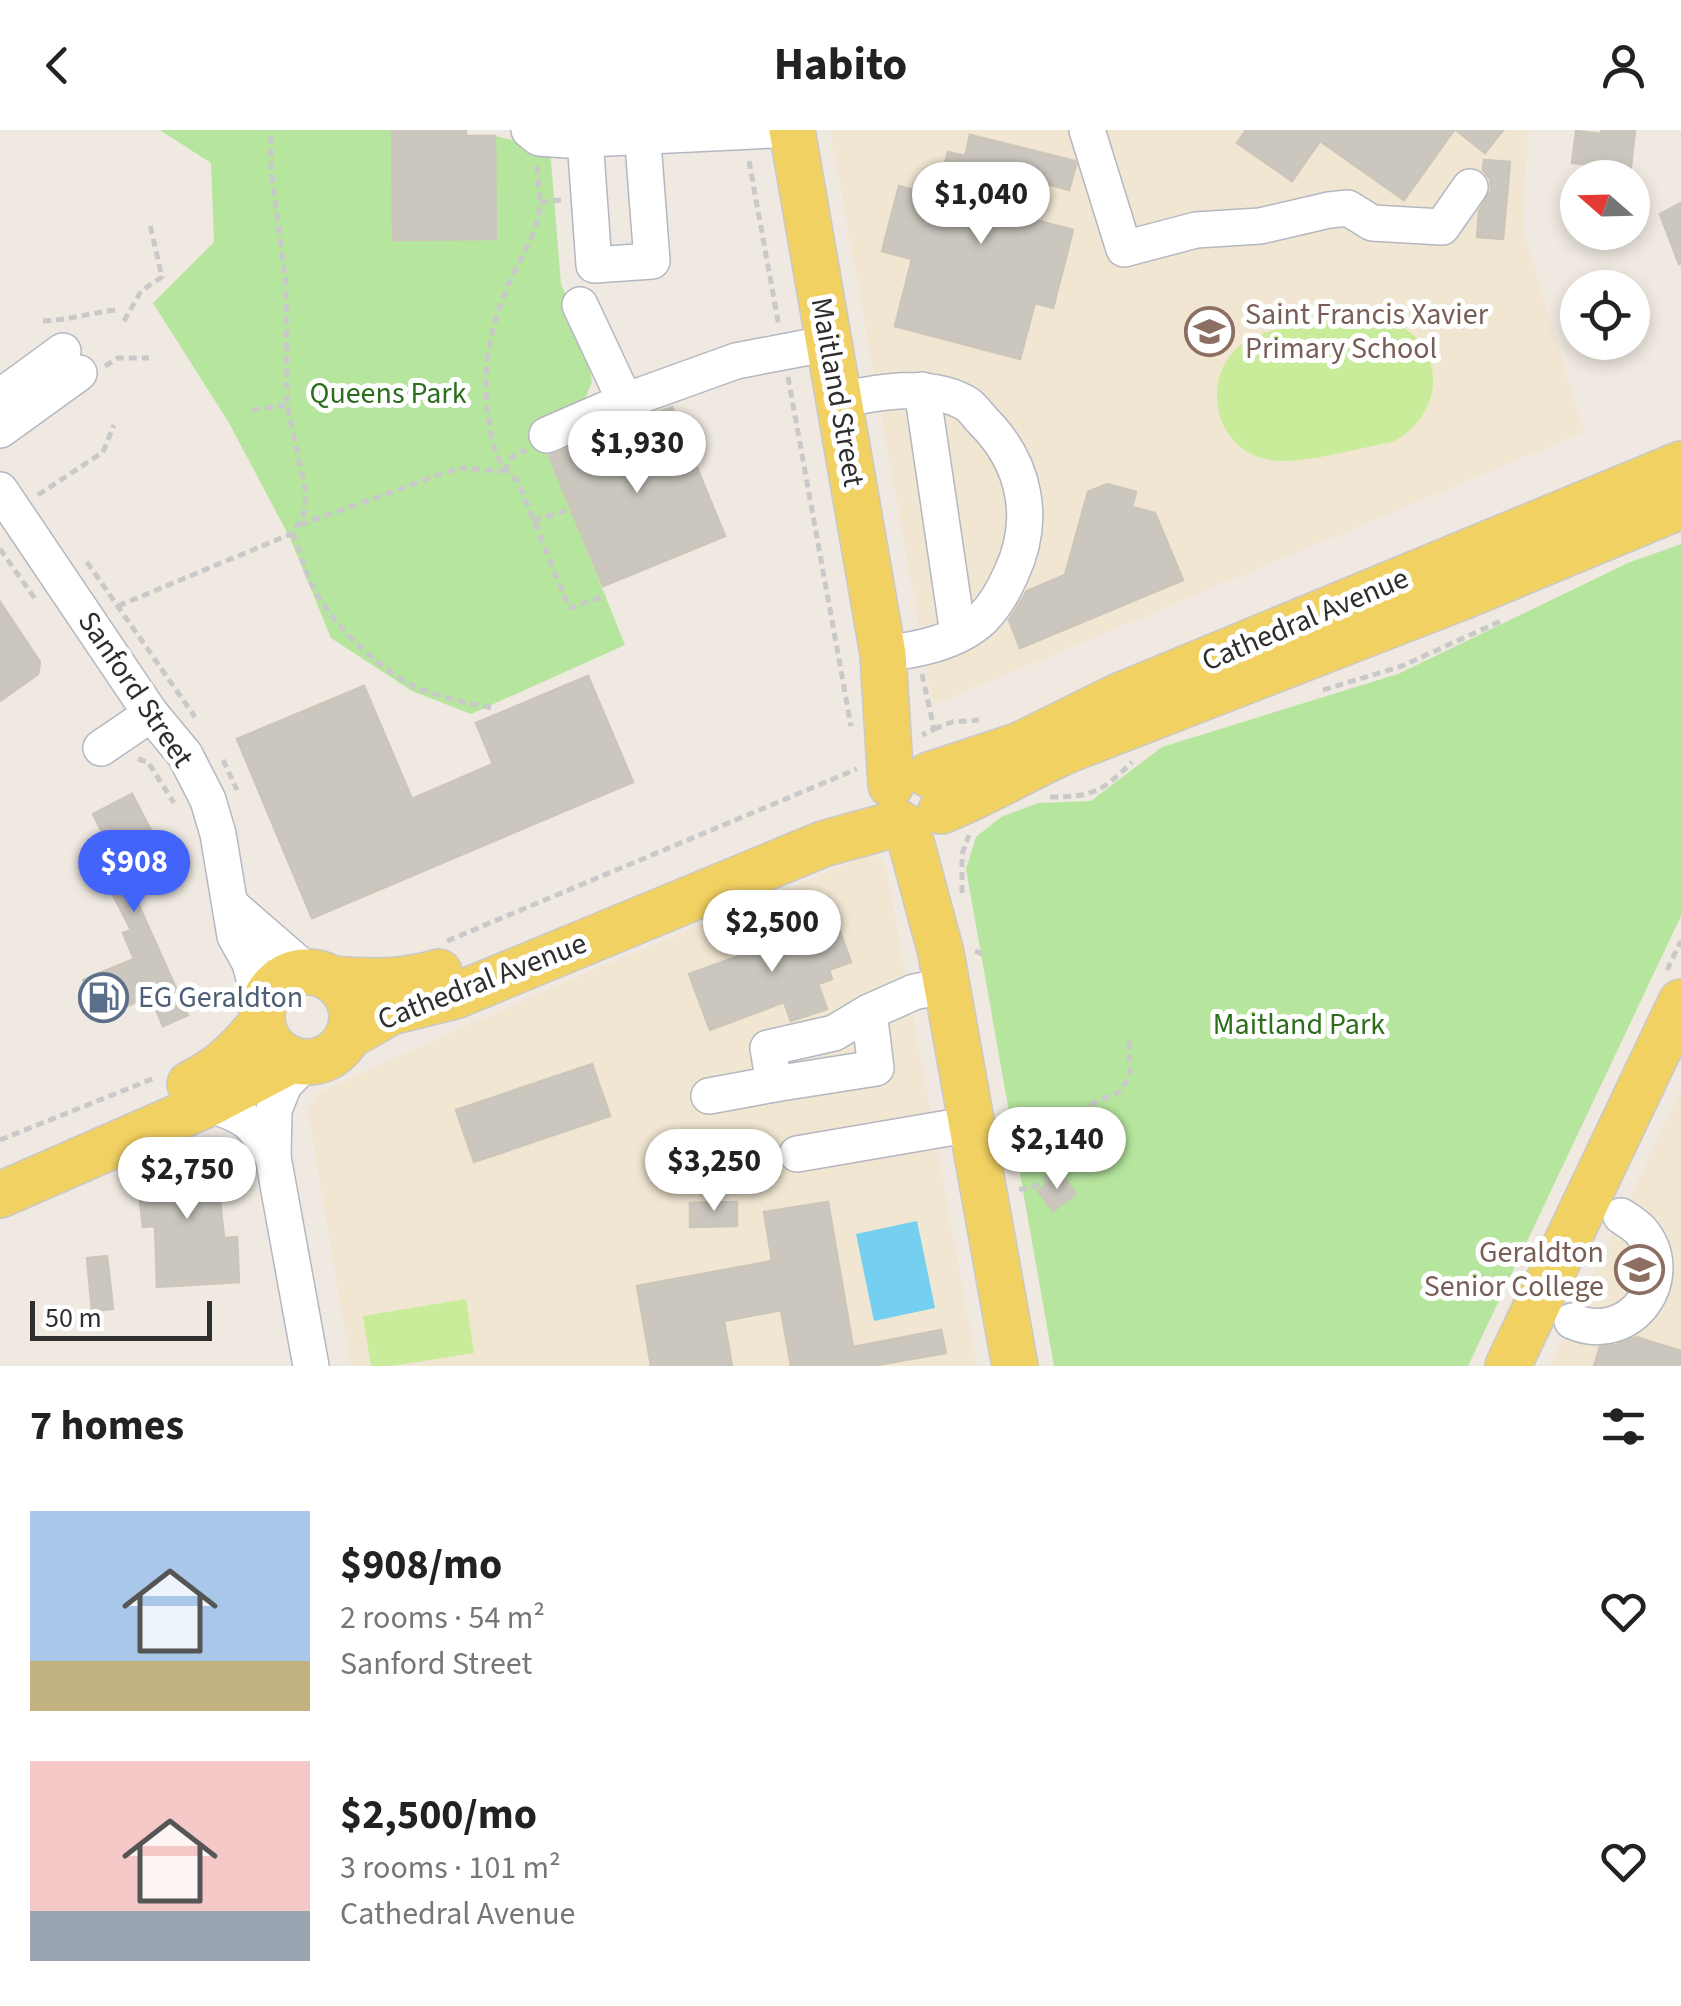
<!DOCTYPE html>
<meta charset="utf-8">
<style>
:root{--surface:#fff;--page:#f6f6f6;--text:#222;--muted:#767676;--accent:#4264fb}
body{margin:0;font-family:"Source Sans 3",sans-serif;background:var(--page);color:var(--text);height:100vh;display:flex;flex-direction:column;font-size:38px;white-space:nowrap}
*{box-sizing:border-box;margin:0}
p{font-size:32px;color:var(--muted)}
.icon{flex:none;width:55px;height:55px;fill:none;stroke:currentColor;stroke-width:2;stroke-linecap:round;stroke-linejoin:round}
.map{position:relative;height:1236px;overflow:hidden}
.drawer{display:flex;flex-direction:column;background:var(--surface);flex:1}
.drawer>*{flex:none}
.needle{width:65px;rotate:290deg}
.buttons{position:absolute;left:1560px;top:30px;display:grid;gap:20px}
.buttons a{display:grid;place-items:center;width:90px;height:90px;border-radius:50%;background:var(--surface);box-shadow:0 5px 15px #0003;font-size:50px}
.scale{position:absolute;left:30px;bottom:25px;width:182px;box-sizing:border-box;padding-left:10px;border:5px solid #2e2e2e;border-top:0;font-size:28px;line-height:35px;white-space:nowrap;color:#2e2e2e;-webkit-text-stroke:8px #fff;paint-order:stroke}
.price{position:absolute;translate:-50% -85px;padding:0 22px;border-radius:35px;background:#fff;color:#222;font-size:32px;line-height:65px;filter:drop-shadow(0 2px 5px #0008)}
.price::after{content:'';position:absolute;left:50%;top:60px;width:30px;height:22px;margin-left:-15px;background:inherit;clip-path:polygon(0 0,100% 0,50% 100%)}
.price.current{background:var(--accent);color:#fff}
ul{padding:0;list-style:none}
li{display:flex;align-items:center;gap:30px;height:250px;padding:0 30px}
li span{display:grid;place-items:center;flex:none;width:280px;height:200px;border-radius:0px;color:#555}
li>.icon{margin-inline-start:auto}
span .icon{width:120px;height:120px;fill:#fffc;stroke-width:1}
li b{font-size:42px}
h2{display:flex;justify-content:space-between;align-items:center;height:120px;padding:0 30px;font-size:42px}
header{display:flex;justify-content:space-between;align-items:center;height:130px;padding:0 30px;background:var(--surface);font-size:45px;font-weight:700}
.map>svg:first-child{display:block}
.education{fill:#f0e6d1}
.green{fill:#b6e59e}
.pitch{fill:#c9ec9a}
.water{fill:#75cff0}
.building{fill:#cbc7bf;stroke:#cbc5ba;stroke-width:2.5}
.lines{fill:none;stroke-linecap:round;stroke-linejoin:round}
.minor-casing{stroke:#b4b7c1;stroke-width:38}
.major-casing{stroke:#c9c9c9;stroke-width:48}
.path{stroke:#c9c9c9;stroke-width:5;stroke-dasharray:8 5;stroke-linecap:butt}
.minor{stroke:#fff;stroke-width:35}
.major{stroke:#f2d163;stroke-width:45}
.labels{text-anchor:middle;stroke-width:10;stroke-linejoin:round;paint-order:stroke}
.education-label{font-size:30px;fill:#785e54;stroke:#fff;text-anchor:start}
.street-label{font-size:30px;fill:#2e2e2e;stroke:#fff}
.park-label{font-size:30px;fill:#2c6e1b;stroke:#fff}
.service-label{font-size:30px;fill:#4e5e75;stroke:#fff;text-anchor:start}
</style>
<header><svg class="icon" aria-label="back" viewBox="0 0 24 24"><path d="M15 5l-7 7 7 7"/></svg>Habito<svg class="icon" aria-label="person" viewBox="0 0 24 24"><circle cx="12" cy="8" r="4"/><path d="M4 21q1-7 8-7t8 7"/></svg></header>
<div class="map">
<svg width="1681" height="1236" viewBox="0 0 1681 1236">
<rect width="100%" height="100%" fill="#efe9e1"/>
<g class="education">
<path d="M830,0h698l-5,99 61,203 -651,273z"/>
<path d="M871,724l10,4 5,9 91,499h-626l-43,-254 9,-19 257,-115z"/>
<path d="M1681,961v275h-131l71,-150z"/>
</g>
<g class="green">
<path d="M160,0h232l2,110 102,-2 -1,-102 55,13 11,135 24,53 7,45 -10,24 -44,23 87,216 -154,69 -59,-23 -81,-53 -41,-100 -61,-115 -76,-120 61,-61 -3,-79z"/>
<path d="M1681,414v372l-213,450h-414l-88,-497 10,-32 25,-20 37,-14 53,-2 71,-54 236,-73 230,-111z"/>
</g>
<g class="pitch">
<path d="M1378,186c66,18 75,92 15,126 -32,5 -91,23 -122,18 -64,-9 -74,-99 -15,-124 30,-13 88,-15 122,-20z"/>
<path d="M466,1169l8,54 -83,13h-20l-8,-50z"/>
</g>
<path class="water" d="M917,1091l18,87 -61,13 -18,-87z"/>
<g class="building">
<path d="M392,0h74v6h29l1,103 -103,1z"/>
<path d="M1246,0h208l-50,70 -84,-59 -28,40 -55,-38z"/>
<path d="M1456,0h47l-18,23z"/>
<path d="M1601,0h34l-5,46 -28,-3 1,-7 -31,-3 4,-32 25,3z"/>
<path d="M970,5l105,26 1,4 -7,25 -25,-7 -9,37 38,10 -20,78 -18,-5 -15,56 -125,-33 17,-67 -30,-8 17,-65 38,10 11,-44 17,4z"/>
<path d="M1484,30l26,2 -7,77 -26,-2 2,-26 12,-21 -1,-11 -7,-9z"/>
<path d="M1681,73v60l-2,1 -19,-50z"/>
<path d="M672,277l53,129 -122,50 -54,-130z"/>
<path d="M1107,354l29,8 -4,15 23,6 28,67 -163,68 -11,-28 18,-29 38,-16 23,-83z"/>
<path d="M0,472l40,60 -2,12 -38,27z"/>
<path d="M588,546l45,106 -321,136 -75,-179 127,-53 48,113 81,-35 -17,-41z"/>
<path d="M132,664l43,82 -40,21 53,118 -25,11 -13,-30 -51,22 -16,-38 51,-21 -11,-26 8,-3 -35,-68 17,-8 -20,-40z"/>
<path d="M790,781l7,20 13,-5 3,12 26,-9 12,33 -22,8 3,9 -14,5 9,25 -36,12 -7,-19 -74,28 -21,-56 78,-28 -8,-23z"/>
<path d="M592,934l18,52 -136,46 -18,-52z"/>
<path d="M215,1025l9,83 13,-1 2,45 -82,5 -2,-61 -12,1 -7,-63z"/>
<path d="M1061,1044l15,20 -23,17 -15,-20z"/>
<path d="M737,1072v24l-47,1v-24z"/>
<path d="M828,1072l25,145 88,-17 5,23 -75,13h-80l-10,-56 -57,11 8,45h-81l-14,-80 135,-25 -8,-49z"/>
<path d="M107,1126l6,53 -21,2 -5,-53z"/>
<path d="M1636,1207l45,14v15h-87l6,-19 16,-2z"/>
</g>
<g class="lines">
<defs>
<g id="minor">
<path d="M529,0l10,8 28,2 207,-10"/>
<path d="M1087,0l37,119 72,-19 64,-4 69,-16 19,-2 24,15 70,4 28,-40"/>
<path d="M585,9l9,126 58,-4 -10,-131"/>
<path d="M580,175l45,96"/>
<path d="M922,260l36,244"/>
<path d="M0,267l63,-46"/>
<path d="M840,270c38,-8 92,-18 127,4 6,4 11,12 16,17 42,42 54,98 28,153 -7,16 -16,32 -29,45 -26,24 -66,31 -99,35"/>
<path d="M0,300l79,-57"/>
<path d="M547,305l78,-34 111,-40 94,-18"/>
<path d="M0,360l151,224 34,41 23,45 10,34 17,102 15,27 12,46"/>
<path d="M101,618l50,-34"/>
<path d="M232,776l76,66"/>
<path d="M869,882l7,56 -102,16 -6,-36 66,-15 35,-21 45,-20 33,-7"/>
<path d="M305,933l-21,22 -10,25 -1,47 38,209"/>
<path d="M709,966l65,-12"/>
<path d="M208,974c40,13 44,17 65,53"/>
<path d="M797,1024l175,-30"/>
<path d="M1572,1191c59,26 109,-45 68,-91 -5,-5 -13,-10 -19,-14"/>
</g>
<g id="major">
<path d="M792,0l91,524 8,131"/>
<path d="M929,645l91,-30 97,-48 564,-233"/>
<path d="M941,681c44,-17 84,-42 127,-61l394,-153 219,-91"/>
<path d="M907,697l34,126 74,413"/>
<circle cx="307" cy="887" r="45"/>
<path d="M332,849c37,3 70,4 107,-7"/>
<path d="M347,907l44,-25 64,-16 368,-152 76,-21"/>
<path d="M190,954c32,-16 50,-34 72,-62"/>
<path d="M0,1065l208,-91 84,-44"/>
<path d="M1508,1236l173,-364"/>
</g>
</defs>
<use href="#minor" class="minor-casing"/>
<use href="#major" class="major-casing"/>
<g class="path">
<path d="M749,31l30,166"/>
<path d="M537,36l3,36"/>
<path d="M561,70l-21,2c-1,29 -16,48 -27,73 -24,50 -33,98 -23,153 3,20 10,42 28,53l51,127 37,-12"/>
<path d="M43,191c26,-1 47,-8 73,-11"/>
<path d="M124,191l17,-30 21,-14 -12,-52"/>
<path d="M105,236l13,-8h31"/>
<path d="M788,247l63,349"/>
<path d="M252,280l35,-5"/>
<path d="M504,341l8,-14 14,-7"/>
<path d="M38,365l65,-43 11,-27"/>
<path d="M534,391l36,-12"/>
<path d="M300,395l158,-57 46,3"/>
<path d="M293,403c7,19 12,40 22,58 20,35 57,71 93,92 26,14 59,19 88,26"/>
<path d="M0,419l36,51"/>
<path d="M87,432l108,155"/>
<path d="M118,476l175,-73 11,-19 2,-21 -19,-88 -1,-120 -15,-116v-39"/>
<path d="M922,544l12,55 -12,6"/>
<path d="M1323,560l79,-24 101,-46"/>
<path d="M934,599l18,-7 27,-2"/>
<path d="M138,629l10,3 26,41"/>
<path d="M223,630l14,30"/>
<path d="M1050,667c42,0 52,-5 82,-35"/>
<path d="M962,763v-39l7,-19"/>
<path d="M447,811l410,-172"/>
<path d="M975,821l12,5"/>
<path d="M1667,840l14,-29"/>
<path d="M0,1010l157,-63"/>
<path d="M1019,1059c44,0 41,-48 62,-75 9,-13 28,-16 41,-24l8,-16 -1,-34"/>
</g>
<use href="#minor" class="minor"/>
<use href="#major" class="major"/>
</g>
<defs>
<symbol id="school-ring" viewBox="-11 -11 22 22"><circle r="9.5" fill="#fff" stroke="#8d6e63" stroke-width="1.5"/><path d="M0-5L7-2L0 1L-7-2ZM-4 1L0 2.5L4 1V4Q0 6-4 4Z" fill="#8d6e63"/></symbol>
<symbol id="fuel-ring" viewBox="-11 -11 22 22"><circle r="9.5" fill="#fff" stroke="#5c6f8a" stroke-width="1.5"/><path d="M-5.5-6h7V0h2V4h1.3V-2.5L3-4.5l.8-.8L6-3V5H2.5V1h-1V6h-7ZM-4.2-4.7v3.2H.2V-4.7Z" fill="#5c6f8a"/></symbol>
</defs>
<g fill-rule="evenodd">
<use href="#school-ring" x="1182" y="174" width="55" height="55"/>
<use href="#fuel-ring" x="76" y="840" width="55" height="55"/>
<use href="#school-ring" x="1612" y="1112" width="55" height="55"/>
</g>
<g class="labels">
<g class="education-label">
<text x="1245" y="194">Saint Francis Xavier<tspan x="1245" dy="34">Primary School</tspan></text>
<text x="1604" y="1132" text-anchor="end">Geraldton<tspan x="1604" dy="34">Senior College</tspan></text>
</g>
<g class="street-label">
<text transform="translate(838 262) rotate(80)" y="10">Maitland Street</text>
<text transform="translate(1305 489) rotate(-23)" y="10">Cathedral Avenue</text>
<text transform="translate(136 559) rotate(56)" y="10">Sanford Street</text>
<text transform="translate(482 851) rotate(-21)" y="10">Cathedral Avenue</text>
</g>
<g class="park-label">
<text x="388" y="273">Queens Park</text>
<text x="1299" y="904">Maitland Park</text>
</g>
<g class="service-label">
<text x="138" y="877">EG Geraldton</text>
</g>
</g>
</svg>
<div class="buttons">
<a><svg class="needle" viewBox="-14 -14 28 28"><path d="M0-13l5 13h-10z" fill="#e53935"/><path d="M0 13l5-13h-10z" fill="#767676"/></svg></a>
<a><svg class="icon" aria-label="locate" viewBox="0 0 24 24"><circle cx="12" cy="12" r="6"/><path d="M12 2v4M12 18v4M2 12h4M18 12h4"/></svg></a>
</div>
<div class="scale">50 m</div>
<b class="price" style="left:981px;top:117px">$1,040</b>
<b class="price" style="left:637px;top:366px">$1,930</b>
<b class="price current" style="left:134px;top:785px">$908</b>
<b class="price" style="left:772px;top:845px">$2,500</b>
<b class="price" style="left:1057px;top:1062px">$2,140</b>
<b class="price" style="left:714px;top:1084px">$3,250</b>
<b class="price" style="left:187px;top:1092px">$2,750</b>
</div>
<section class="drawer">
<h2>7 homes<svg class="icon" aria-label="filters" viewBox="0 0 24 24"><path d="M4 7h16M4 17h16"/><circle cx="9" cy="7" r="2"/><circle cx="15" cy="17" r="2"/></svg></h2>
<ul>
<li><span style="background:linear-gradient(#a9c7e8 75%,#c2b280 0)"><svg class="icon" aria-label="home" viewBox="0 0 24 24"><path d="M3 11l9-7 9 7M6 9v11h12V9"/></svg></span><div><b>$908/mo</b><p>2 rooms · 54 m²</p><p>Sanford Street</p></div><svg class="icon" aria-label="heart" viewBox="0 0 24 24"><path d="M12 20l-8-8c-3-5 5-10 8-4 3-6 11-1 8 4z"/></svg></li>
<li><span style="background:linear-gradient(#f6c9c9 75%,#9aa5b1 0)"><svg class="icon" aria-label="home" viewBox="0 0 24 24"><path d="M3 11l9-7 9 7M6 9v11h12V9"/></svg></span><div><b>$2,500/mo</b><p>3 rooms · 101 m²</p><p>Cathedral Avenue</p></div><svg class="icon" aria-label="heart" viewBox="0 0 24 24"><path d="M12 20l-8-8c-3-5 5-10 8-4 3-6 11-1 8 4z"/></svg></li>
</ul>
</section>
